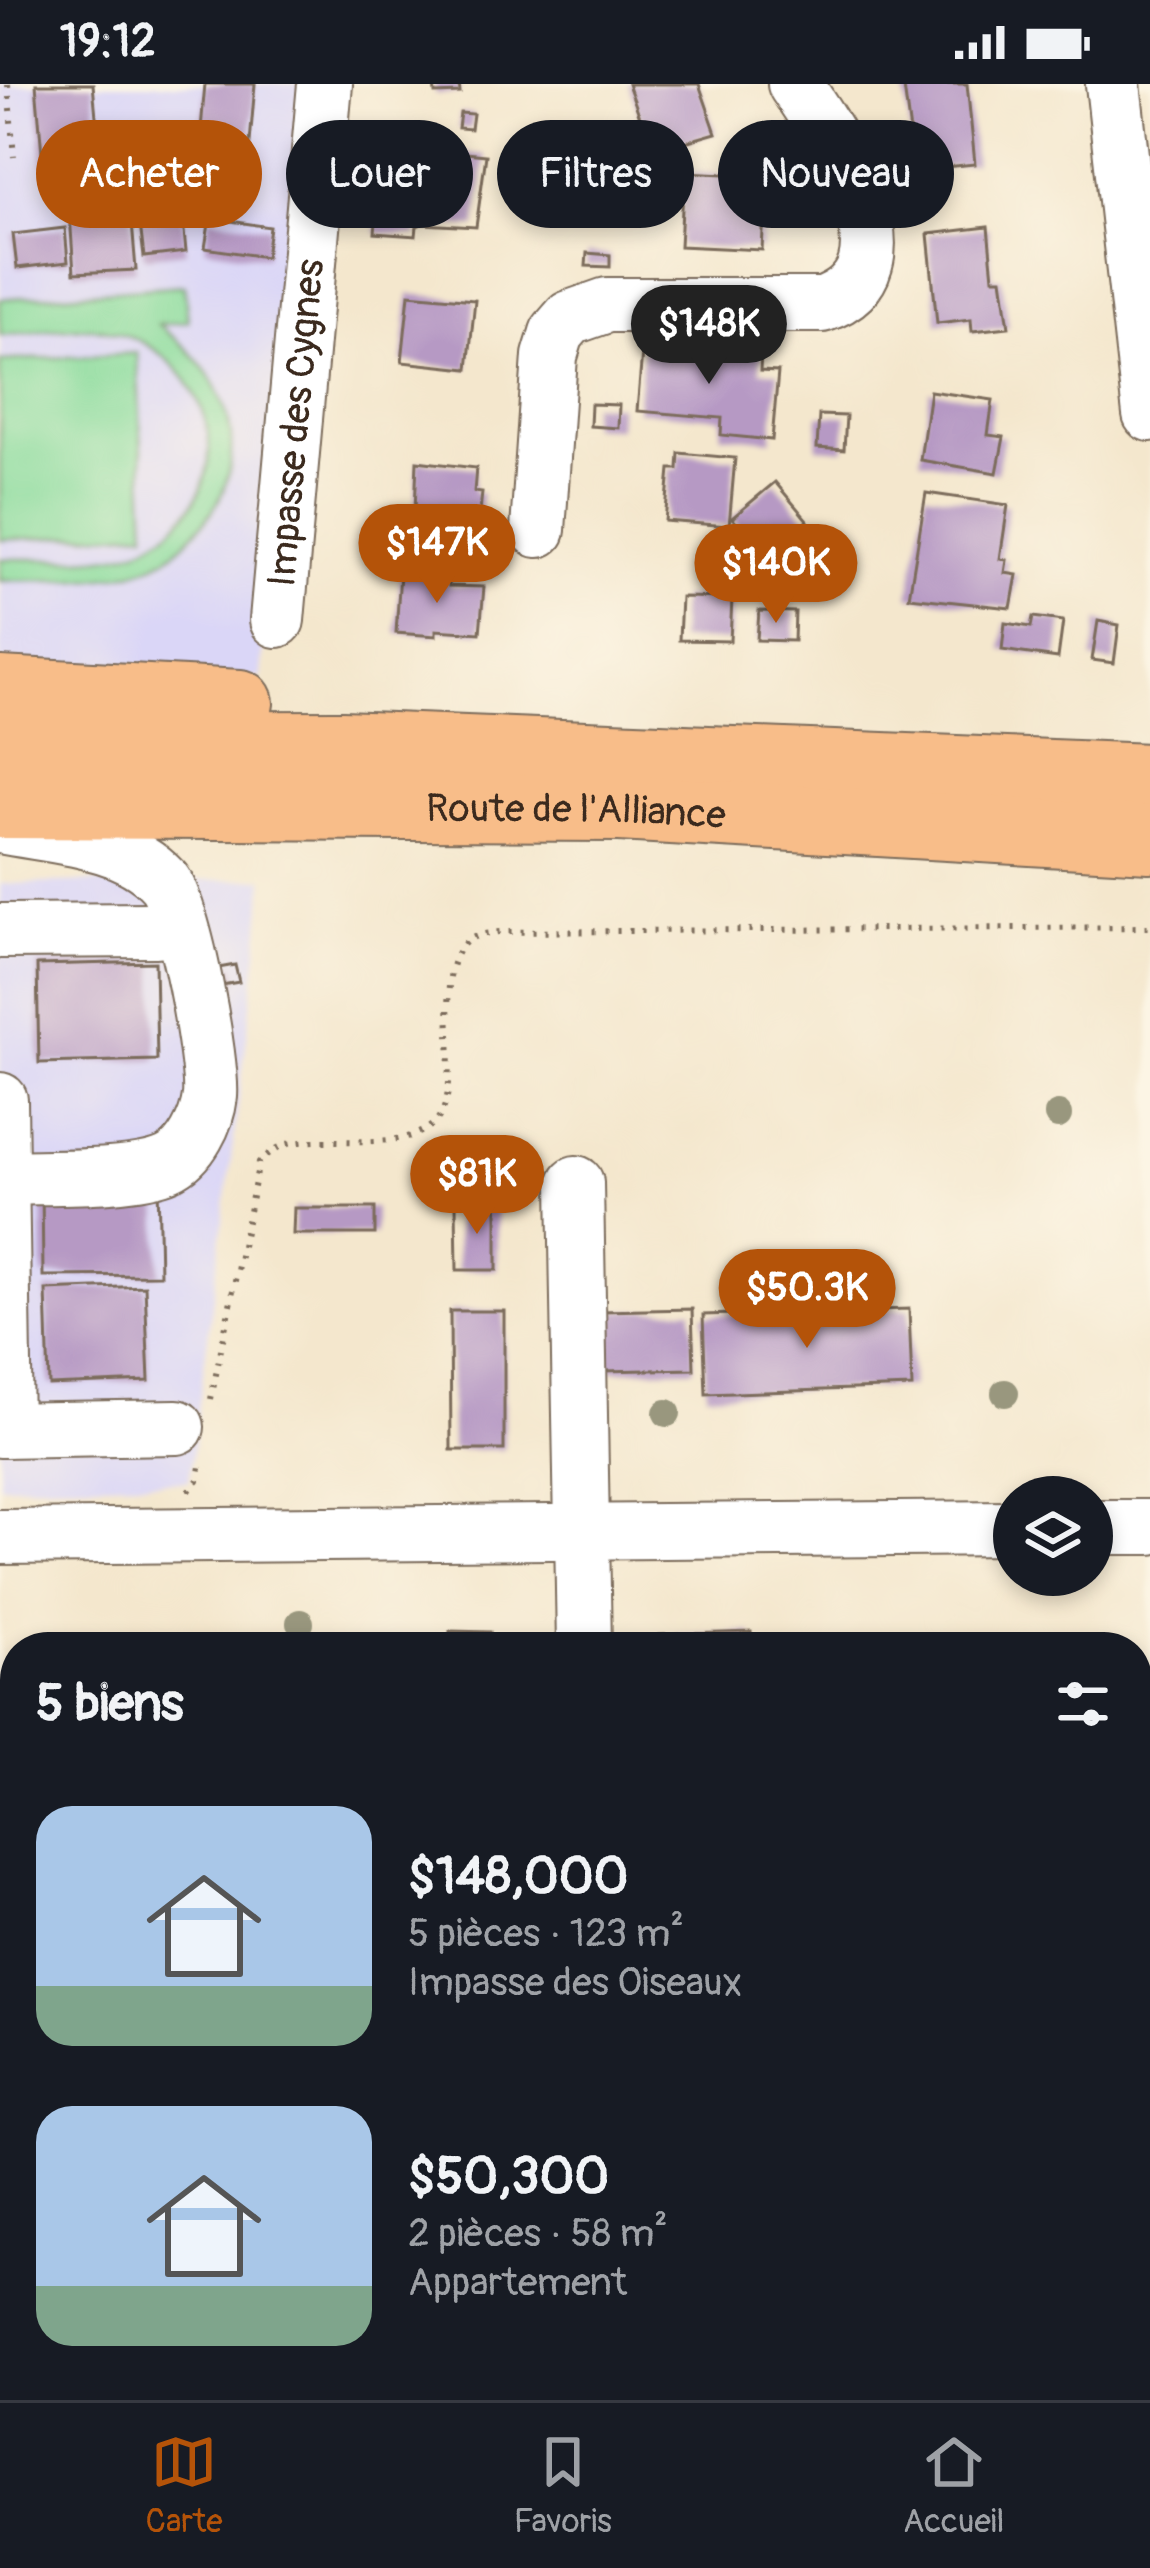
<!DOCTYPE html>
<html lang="fr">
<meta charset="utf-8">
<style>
:root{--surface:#171b24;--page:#20242c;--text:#f1f3f6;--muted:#9ea1a6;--line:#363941;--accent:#b45309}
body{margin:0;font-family:Pangolin,sans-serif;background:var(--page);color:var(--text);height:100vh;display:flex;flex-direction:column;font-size:45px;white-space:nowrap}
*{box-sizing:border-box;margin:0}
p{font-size:39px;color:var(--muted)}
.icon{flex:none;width:66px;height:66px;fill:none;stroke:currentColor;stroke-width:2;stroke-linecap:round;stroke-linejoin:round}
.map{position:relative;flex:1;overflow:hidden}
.drawer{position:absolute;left:0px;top:1548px;width:1152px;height:768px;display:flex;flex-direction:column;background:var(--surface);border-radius:48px 48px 0 0;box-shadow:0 6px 18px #0003}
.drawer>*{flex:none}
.hud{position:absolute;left:36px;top:36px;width:1080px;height:108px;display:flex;gap:24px}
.controls{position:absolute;left:993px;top:1392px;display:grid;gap:24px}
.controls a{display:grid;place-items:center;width:120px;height:120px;border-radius:50%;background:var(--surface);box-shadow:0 6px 18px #0003;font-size:60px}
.price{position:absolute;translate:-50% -102px;padding:0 27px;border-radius:42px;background:var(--accent);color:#fff;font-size:39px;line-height:78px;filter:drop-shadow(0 3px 6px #0008)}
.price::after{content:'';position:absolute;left:50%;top:72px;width:36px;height:27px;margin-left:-18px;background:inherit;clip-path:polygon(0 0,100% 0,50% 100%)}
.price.on{background:#222;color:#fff}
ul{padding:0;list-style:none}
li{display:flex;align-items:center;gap:36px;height:300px;padding:0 36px}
li span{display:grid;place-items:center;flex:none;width:336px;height:240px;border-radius:36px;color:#555}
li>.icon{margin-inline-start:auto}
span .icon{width:144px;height:144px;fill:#fffc;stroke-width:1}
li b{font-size:51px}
h2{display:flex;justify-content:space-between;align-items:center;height:144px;padding:0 36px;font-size:51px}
.pill{padding:0 42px;border-radius:54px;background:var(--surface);box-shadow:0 6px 18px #0003;font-size:42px;line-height:108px}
.pill.on{background:var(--accent);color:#fff}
.status{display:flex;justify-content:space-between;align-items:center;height:84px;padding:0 60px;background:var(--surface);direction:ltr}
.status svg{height:33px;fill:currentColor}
.tab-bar{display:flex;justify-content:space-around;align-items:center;height:168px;border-top:3px solid var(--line);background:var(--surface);font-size:33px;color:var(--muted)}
.tab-bar a{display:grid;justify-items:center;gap:6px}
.tab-bar .on{color:var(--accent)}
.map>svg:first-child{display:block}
.built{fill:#dad6f7}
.green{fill:#89db9c;stroke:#62825d;stroke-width:3}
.building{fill:#b699c4}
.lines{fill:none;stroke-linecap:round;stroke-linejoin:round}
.minor-casing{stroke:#7c6c5b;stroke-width:58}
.highway-casing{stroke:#7c6c5b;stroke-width:70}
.path{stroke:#7c6c5b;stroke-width:6;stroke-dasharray:3 9;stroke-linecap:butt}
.minor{stroke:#fff;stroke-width:54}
.highway{stroke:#f8bd89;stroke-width:66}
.tree{fill:#99977e}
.labels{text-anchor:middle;stroke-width:9;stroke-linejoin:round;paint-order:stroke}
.street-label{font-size:39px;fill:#3b2a1e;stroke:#fcf5e5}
</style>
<div class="status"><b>19:12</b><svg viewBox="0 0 49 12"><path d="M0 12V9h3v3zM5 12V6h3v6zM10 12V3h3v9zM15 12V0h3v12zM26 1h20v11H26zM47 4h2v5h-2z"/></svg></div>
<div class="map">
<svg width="1150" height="2316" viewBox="0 0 1150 2316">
<rect width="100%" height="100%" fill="#fcf5e5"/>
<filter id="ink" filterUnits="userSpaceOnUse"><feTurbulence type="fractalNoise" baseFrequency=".00833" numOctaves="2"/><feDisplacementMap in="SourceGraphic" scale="24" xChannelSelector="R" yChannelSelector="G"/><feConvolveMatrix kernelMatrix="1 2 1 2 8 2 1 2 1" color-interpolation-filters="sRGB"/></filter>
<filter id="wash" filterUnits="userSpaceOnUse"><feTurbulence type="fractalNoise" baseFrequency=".004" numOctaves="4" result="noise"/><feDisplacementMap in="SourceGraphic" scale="48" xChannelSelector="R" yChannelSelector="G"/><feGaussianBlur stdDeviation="2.7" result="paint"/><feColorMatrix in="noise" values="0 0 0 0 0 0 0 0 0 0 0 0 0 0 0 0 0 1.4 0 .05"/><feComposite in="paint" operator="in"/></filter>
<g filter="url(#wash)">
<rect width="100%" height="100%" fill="#f4e7cd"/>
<g class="built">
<path d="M0,0h307l-46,594 -45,3 -216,-9z"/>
<path d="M264,795l-6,73 -69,529 -189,4v-601z"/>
</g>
<g class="green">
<path d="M184,201l4,36 -30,4c17,14 34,26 47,44 34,48 37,108 -1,153 -14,16 -29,33 -49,42 -43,20 -108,15 -155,17v-22c37,-1 106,4 138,-10 108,-47 86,-182 -18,-216 -37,-12 -83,-1 -120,2v-36z"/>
<path d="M137,269l9,179 -146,8v-179z"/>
</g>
<g id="blocks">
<g class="building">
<path d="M36,0h57l7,76 -57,5z"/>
<path d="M205,0h50l-10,118 -50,-5z"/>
<path d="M434,0h25l1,9 -25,1z"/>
<path d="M628,0h71l17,49 -55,16 -5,-13 -8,3z"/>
<path d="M930,0h37l8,80 -60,6 -11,-83z"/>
<path d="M460,29l13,1 -2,15 -13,-1z"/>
<path d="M556,56l29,5 -9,46 -28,-5z"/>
<path d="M383,61l103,10 -10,72 -54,-3 -5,2 -1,10 -41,-3z"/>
<path d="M586,88h38l-1,48h-37z"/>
<path d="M684,88l82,4 -4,74 -82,-4z"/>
<path d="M131,126l5,60 -62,3 -4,-59z"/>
<path d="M182,126l4,42 -42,5 -5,-42z"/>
<path d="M210,134l60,9 -4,30 -61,-9z"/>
<path d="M988,143l5,51h9l7,49 -37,4 -1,-12 -34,4 -9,-89z"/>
<path d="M65,144l3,34 -51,6 -4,-34z"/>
<path d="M587,169l23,2v12l-24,-1z"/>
<path d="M409,210l66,6 -7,69 -66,-7z"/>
<path d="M643,257l118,11 -1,19 18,1 -6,68 -51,-5 1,-17 -85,-7z"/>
<path d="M930,307l63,9 -5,35 16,2 -7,36 -77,-13z"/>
<path d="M591,320l28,1 -1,23 -28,-2z"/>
<path d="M819,331l27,1 -2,34 -27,-2z"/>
<path d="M679,369l56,5 -6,68 -64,-5 5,-52h8z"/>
<path d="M417,377l59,7 -2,24 8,1 -2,18 -9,1 -2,27 -55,-3z"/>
<path d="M775,398l33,39 -42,36 -34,-39z"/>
<path d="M926,409l82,12 -8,54 7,1 -2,13 12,2 -6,33 -102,-11z"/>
<path d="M400,489l50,2 -1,11 35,1 -4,46 -44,-3v6l-40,-3z"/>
<path d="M681,513l51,1 -2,43 -51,-1z"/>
<path d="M759,527l36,1 -1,29 -37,-1z"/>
<path d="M1033,533l30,4 -5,37 -56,-8 3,-27 26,4z"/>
<path d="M1098,537l21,4 -5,38 -22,-3z"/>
<path d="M155,878l2,98 -118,3 -2,-98z"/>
<path d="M235,881l4,17 -23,4 -3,-17z"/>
<path d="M158,1097l2,94 -117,1 -1,-93z"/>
<path d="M456,1120h41v66h-40z"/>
<path d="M294,1124h81v26h-82z"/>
<path d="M145,1202l4,95 -100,4 -3,-95z"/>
<path d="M692,1225l2,60 -92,2 -1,-60z"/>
<path d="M909,1225l3,78 -206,7 -3,-79z"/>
<path d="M450,1227h54v139h-53z"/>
<path d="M450,1547l40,1v15h-40z"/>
<path d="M751,1548l1,15h-92l-1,-12z"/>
<path d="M0,1986h15v45l-15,1z"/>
<path d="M0,2235l15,1v40h-15z"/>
<path d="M155,2301h168v13l-168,-2z"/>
</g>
</g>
</g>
<g filter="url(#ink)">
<use href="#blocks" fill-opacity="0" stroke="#7c6c5b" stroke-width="3"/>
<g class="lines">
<defs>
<g id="minor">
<path d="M1113,0l37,330"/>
<path d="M538,446l12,-174 7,-23 13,-15 37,-13h215c101,-34 9,-168 -27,-221"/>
<path id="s1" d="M277,536l48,-536"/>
<path d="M0,742c55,11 123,12 163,55 21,22 50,183 47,215 -3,25 -19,58 -42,68 -36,16 -125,12 -166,14"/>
<path d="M0,847l156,-1"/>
<path d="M0,1016l5,330"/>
<path d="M576,1099l8,464"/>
<path d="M0,1346l177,-3"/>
<path d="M1092,1443h58"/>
<path d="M0,1453l1014,-9"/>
<path d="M1137,1878h13"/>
<path d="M0,1901h15"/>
<path d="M1010,2301v15"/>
<path d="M1128,2301l1,15"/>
<path d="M591,2316l1,-15"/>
</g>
<g id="highway">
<path d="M0,606l240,13"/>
<path d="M0,661l342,-1 808,33"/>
<path id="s2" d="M0,721l620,3 530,31"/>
</g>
</defs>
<use href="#minor" class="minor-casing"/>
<use href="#highway" class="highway-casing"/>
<g class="path">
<path d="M8,0l6,73"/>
<path d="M211,1315l48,-237c7,-6 15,-13 23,-16 40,-15 133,13 159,-32 23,-42 -11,-141 25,-172 10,-8 22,-9 35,-10l649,-5"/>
<path d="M189,1407l9,-11 2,-14"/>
</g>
<use href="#minor" class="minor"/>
<use href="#highway" class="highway"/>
</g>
<g class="tree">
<circle cx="1058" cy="1031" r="14"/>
<circle cx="1005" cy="1309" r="14"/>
<circle cx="667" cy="1329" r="14"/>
<circle cx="300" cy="1539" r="14"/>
</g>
</g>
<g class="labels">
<g class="street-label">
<text dy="14" stroke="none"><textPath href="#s1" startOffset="198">Impasse des Cygnes</textPath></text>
<text dy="14" stroke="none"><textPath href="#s2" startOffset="576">Route de l'Alliance</textPath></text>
</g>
</g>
</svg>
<div class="controls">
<a><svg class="icon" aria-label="layers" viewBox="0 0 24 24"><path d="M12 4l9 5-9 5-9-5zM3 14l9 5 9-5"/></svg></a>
</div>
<b class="price on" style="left:709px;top:303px">$148K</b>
<b class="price" style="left:437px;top:522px">$147K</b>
<b class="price" style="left:776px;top:542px">$140K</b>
<b class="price" style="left:477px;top:1153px">$81K</b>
<b class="price" style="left:807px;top:1267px">$50.3K</b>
<div class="hud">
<a class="pill on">Acheter</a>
<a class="pill">Louer</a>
<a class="pill">Filtres</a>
<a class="pill">Nouveau</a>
</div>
<section class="drawer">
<h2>5 biens<svg class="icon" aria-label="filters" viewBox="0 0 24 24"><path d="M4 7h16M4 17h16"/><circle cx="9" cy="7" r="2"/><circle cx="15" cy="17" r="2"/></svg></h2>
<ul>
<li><span style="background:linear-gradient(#a9c7e8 75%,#7fa58c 0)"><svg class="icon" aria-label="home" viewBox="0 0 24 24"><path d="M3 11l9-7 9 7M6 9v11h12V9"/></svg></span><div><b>$148,000</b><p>5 pièces · 123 m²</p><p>Impasse des Oiseaux</p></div></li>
<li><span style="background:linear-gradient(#a9c7e8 75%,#7fa58c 0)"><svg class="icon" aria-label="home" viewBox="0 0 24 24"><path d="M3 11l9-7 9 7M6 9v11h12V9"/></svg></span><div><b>$50,300</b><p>2 pièces · 58 m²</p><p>Appartement</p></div></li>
</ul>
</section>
</div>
<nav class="tab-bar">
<a class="on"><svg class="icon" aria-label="map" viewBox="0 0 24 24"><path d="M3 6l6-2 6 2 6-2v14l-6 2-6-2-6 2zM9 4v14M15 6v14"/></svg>Carte</a>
<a><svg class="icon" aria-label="saved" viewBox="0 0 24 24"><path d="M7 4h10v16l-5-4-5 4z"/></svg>Favoris</a>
<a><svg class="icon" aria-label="home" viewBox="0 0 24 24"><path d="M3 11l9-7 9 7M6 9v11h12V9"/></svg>Accueil</a>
</nav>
